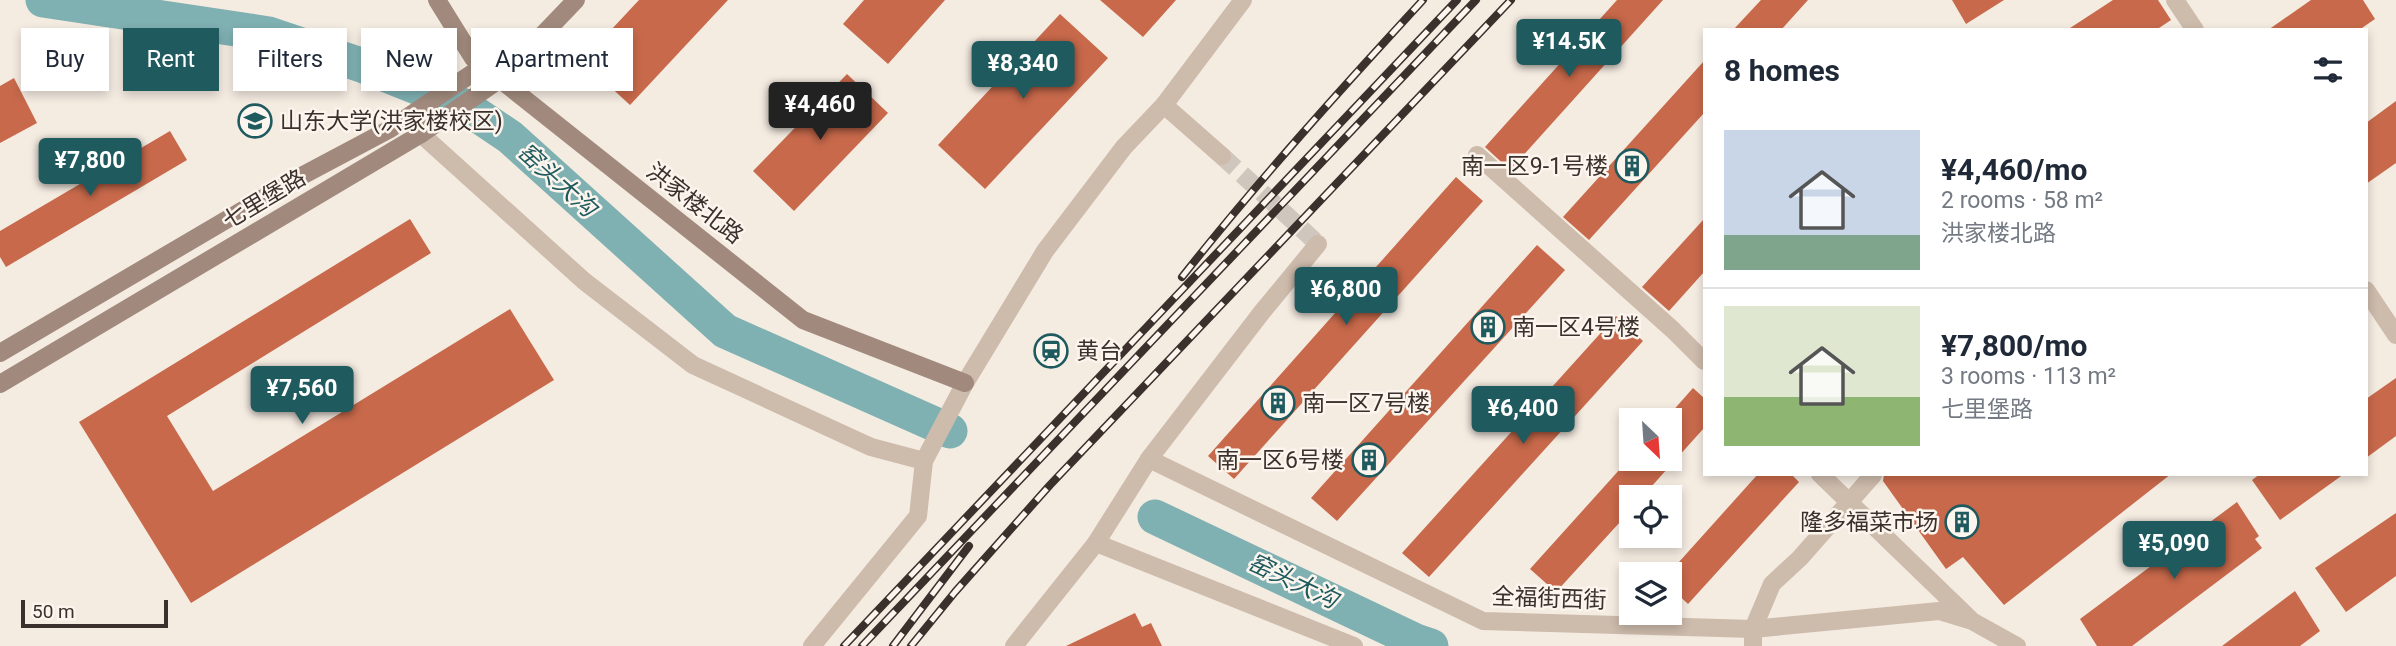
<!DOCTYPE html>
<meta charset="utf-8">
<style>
:root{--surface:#fff;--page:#f2f2f3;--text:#1f2937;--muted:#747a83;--line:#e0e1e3;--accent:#1f5a5e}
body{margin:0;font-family:Roboto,"Noto Sans SC",sans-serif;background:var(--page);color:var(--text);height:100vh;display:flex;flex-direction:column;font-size:26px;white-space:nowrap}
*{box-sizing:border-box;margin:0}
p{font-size:23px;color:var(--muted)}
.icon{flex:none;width:38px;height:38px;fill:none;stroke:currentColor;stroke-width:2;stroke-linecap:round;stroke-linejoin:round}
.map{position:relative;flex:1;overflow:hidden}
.panel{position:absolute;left:1703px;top:28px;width:665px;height:448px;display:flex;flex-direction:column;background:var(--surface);border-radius:0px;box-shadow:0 4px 10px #0003}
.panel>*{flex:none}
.banner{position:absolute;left:21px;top:28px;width:665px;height:63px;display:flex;gap:14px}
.needle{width:46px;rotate:155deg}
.buttons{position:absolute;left:1619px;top:408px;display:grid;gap:14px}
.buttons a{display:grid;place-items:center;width:63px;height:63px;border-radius:0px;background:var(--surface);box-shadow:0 4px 10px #0003;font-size:35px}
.scale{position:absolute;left:21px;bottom:18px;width:147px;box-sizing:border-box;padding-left:7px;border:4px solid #3b302b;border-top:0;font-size:19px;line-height:24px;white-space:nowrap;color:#3b302b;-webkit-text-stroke:5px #fbf5ee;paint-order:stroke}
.price{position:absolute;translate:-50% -60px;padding:0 16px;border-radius:7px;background:var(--accent);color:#fff;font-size:23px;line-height:46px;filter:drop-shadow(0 2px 4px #0008)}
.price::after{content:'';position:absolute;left:50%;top:42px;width:21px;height:16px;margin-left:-10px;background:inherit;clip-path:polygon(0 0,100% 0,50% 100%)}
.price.on{background:#222;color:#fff}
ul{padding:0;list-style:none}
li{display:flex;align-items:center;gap:21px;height:175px;padding:0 21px}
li+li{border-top:2px solid var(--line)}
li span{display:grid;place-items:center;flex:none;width:196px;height:140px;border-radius:0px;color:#555}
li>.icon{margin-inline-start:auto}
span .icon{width:84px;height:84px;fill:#fffc;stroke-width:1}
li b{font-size:30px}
h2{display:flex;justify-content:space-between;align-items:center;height:84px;padding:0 21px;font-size:30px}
.pill{padding:0 24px;border-radius:0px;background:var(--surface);box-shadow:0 4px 10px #0003;font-size:24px;line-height:63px}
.pill.on{background:var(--accent);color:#fff}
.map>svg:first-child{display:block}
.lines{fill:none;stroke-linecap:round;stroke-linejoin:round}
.river{stroke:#7fb0b2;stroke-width:35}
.building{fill:#c8694b}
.street-tunnel{stroke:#cfc6bd;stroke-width:18;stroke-dasharray:18 9;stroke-linecap:butt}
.street{stroke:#cdbbac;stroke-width:18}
.secondary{stroke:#a18a7d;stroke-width:18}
.rail-casing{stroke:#3b302b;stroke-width:8}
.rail{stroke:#fbf5ee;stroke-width:5;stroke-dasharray:16;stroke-linecap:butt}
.secondary-bridge{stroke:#a18a7d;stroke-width:18}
.labels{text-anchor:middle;stroke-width:5;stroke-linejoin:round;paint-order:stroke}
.poi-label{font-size:23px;fill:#3b302b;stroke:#fbf5ee;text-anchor:start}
.street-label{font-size:23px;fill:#3b302b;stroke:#fbf5ee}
.water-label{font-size:24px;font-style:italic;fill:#1f5a5e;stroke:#fbf5ee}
</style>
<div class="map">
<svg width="2396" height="646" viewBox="0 0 2396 646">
<rect width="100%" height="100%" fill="#f4ebe1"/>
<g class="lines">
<g class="river">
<path d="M43,0l226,34 95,32 100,40 46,31 215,194 225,100"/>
<path d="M1155,517l261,124 15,5"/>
</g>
</g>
<g class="building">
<path d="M639,0h89l-98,105 -48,-44z"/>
<path d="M864,0h81l-57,64 -45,-40z"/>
<path d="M1100,0h76l-33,37z"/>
<path d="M1617,0h46l-153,170 -25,-23z"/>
<path d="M1761,0h47l-27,30h-48z"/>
<path d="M1952,0h52l-38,24z"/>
<path d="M2113,0h45l13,20 -15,10h-89z"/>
<path d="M2311,0h52l12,19 -16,11h-91z"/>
<path d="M1060,14l48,44 -123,131 -47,-44z"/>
<path d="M1704,61v52l-115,127 -26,-23z"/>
<path d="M847,74l41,39 -94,98 -41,-40z"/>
<path d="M14,78l23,45 -37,20v-57z"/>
<path d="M2396,101v62l-30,21v-61z"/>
<path d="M170,131l17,29 -181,107 -6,-10v-26z"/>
<path d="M1456,177l27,24 -249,278 -26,-23z"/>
<path d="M410,219l21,34 -264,163 46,75 297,-182 44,71 -363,223 -112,-181z"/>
<path d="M1704,219v53l-35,39 -27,-24z"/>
<path d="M1537,245l28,25 -228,251 -26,-23z"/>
<path d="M1616,316l27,25 -214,236 -27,-24z"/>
<path d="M2396,378v58l-30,22v-59z"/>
<path d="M1693,388l11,10v30l-62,69h-11v13l-75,82 -26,-23 100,-111h40v-44z"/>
<path d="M1758,474h33l8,8 -111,122 -18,-17v-15z"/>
<path d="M1884,474h287l-167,131 -41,-48 -17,12 -63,-88z"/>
<path d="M2260,474h84l-64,46 -28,-40z"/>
<path d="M2237,502l22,34 -4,3 7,9 -130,98h-35l-17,-27z"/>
<path d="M2396,513v63l-50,36 -31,-44z"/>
<path d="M2295,591l25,40 -20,15h-78z"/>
<path d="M1135,613l7,14 9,-4 11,23h-96z"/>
</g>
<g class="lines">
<path class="street-tunnel" d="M1222,156l96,88"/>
<g class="street">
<path d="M2175,0l20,30"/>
<path d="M1164,105l79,-105"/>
<path d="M408,117l13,17 163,147 109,84 178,82 53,14"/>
<path d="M1477,155l196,175 31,31"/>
<path d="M2366,290l30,45"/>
<path d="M1149,459l334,162 270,8 186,-18 33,10 45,25"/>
<path d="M1820,474l150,145"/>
<path d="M1096,543l258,103"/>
<path d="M812,646l106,-130 6,-55 41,-78 80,-132 79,-104 40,-42 58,51"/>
<path d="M1014,646l82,-103 53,-84 113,-147 56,-68"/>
<path d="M1753,646v-17l19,-45 28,-26 73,-83"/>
</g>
<g class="secondary">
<path d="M437,0l36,58 330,262 162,63"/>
<path d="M500,79l76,-79"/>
<path d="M0,353l294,-173 96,-51 93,-63 56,-27"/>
<path d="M0,384l421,-250"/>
</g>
<defs>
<g id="rail">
<path d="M1182,277c76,-96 158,-187 241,-277"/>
<path d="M844,646l613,-646"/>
<path d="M862,646l614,-646"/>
<path d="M893,646l76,-100"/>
<path d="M911,646l44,-54 95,-107 461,-485"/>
</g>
</defs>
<use href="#rail" class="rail-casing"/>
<use href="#rail" class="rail"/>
<path class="secondary-bridge" d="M421,134l79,-55"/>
</g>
<defs>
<symbol id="university-ring" viewBox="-11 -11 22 22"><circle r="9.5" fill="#fbf5ee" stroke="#1f5a5e" stroke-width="1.5"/><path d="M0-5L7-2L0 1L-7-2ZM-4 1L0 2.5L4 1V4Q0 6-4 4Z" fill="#1f5a5e"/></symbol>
<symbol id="building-ring" viewBox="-11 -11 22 22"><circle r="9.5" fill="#fbf5ee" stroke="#1f5a5e" stroke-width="1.5"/><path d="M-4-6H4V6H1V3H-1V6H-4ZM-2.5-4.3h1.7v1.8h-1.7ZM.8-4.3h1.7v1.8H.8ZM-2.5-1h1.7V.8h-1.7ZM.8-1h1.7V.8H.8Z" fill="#1f5a5e"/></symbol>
<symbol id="station-ring" viewBox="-11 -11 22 22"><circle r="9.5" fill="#fbf5ee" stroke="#1f5a5e" stroke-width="1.5"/><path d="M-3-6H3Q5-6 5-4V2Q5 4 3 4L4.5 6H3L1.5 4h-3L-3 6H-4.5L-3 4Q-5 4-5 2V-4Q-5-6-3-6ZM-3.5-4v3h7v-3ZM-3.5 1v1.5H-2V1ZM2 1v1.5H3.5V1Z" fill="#1f5a5e"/></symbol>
</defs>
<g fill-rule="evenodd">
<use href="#university-ring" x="236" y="102" width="38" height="38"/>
<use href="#building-ring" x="1613" y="147" width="38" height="38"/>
<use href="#building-ring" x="1469" y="308" width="38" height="38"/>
<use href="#station-ring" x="1032" y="332" width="38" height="38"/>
<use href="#building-ring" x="1259" y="384" width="38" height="38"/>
<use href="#building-ring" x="1350" y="441" width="38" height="38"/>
<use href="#building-ring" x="1943" y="503" width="38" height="38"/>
</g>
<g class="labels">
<g class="poi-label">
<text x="280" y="129">山东大学(洪家楼校区)</text>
<text x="1608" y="174" text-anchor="end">南一区9-1号楼</text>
<text x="1512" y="335">南一区4号楼</text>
<text x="1076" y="359">黄台</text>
<text x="1302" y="411">南一区7号楼</text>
<text x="1344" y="468" text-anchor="end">南一区6号楼</text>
<text x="1938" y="530" text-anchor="end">隆多福菜市场</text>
</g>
<g class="street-label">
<text transform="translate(264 199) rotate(-31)" y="8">七里堡路</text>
<text transform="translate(695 203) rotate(38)" y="8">洪家楼北路</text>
<text transform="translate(1549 598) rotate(2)" y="8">全福街西街</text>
</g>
<g class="water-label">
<text transform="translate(557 180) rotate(42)" y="8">窑头大沟</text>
<text transform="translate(1293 581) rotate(25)" y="8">窑头大沟</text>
</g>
</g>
</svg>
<div class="buttons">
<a><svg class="needle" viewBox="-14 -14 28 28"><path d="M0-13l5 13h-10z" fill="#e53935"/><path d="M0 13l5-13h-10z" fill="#747a83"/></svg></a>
<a><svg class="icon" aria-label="locate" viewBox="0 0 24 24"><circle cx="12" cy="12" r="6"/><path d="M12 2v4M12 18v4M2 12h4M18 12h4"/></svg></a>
<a><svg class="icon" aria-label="layers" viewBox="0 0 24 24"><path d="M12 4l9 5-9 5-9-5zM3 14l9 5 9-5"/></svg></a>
</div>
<div class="scale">50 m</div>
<b class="price" style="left:1569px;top:79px">¥14.5K</b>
<b class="price" style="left:1023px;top:101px">¥8,340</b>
<b class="price on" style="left:820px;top:142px">¥4,460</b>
<b class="price" style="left:90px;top:198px">¥7,800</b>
<b class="price" style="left:1346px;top:327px">¥6,800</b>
<b class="price" style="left:302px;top:426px">¥7,560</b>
<b class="price" style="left:1523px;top:446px">¥6,400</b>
<b class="price" style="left:2174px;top:581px">¥5,090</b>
<div class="banner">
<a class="pill">Buy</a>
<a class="pill on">Rent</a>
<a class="pill">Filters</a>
<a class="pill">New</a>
<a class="pill">Apartment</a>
</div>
<section class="panel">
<h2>8 homes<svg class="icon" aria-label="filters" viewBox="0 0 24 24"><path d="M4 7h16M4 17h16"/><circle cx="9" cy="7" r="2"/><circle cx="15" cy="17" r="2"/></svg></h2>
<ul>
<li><span style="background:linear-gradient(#c9d6e8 75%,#7fa58c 0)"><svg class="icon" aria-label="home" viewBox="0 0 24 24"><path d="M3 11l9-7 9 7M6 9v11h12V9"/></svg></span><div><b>¥4,460/mo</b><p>2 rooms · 58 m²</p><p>洪家楼北路</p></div></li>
<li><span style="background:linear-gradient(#dfe7d0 65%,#8fb573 0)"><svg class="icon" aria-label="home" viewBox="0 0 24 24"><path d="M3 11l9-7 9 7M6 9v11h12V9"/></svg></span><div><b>¥7,800/mo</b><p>3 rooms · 113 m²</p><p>七里堡路</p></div></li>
</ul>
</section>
</div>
